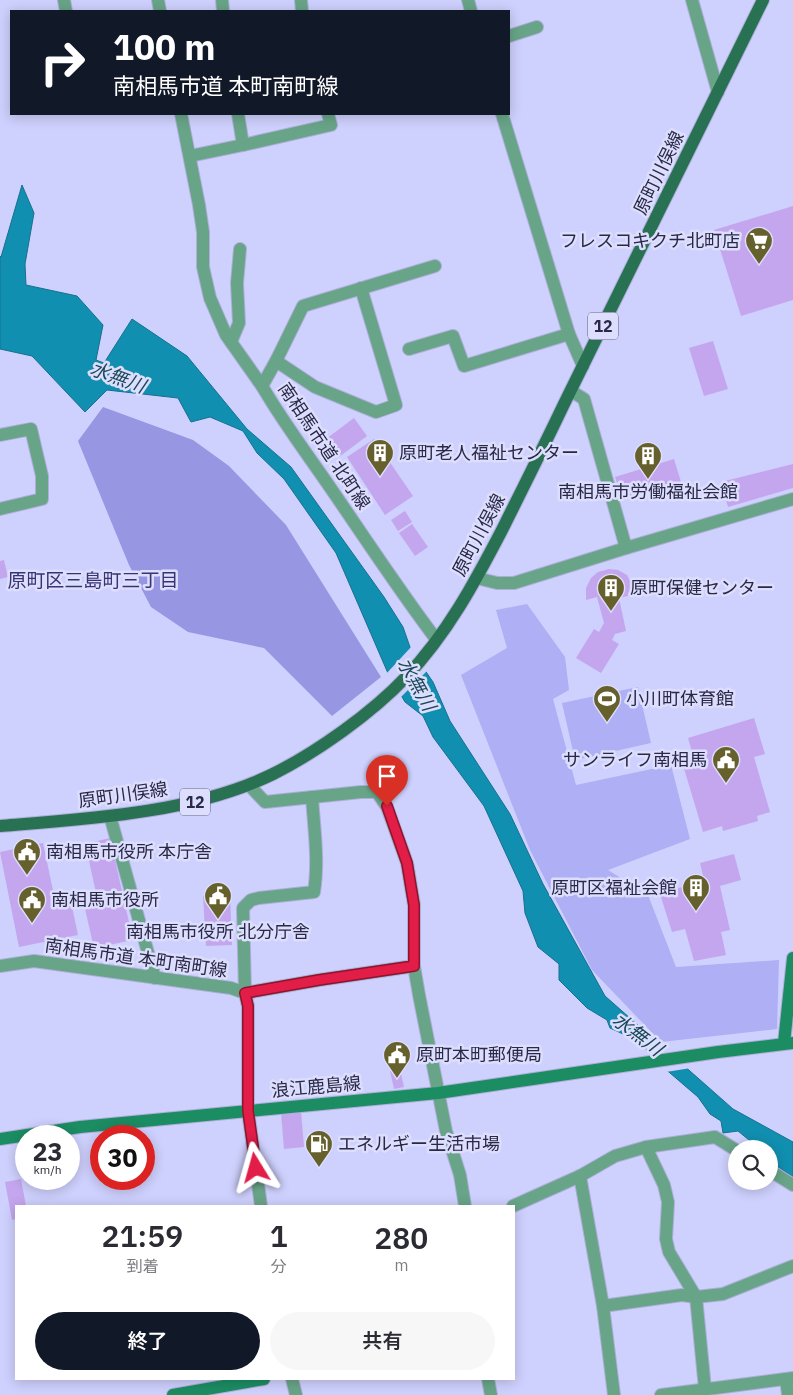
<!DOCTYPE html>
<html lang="ja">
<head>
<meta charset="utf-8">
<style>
  body { margin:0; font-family:"IBM Plex Sans","Noto Sans JP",sans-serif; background:#f7f7f7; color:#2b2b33; height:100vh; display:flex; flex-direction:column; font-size:19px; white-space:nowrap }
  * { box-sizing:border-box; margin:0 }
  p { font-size:16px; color:#7c7c81 }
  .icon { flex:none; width:28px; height:28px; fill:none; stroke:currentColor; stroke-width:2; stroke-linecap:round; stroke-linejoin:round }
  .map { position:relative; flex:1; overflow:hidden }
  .panel { position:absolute; left:15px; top:1205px; width:500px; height:175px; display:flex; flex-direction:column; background:#fff; border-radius:0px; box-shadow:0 2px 12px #0003 }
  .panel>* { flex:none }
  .banner { position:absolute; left:10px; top:10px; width:500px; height:105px; border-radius:0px; box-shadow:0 2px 12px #0003; background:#111827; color:#fff; overflow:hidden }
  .fabs { position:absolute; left:728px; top:1140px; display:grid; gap:10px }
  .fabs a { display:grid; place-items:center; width:50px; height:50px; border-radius:50%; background:#fff; box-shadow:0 2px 12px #0003; font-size:25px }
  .speed { position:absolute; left:15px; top:1125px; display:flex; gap:10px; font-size:25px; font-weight:700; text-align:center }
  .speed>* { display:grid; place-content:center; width:65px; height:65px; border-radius:50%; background:#fff; box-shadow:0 2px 12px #0003; line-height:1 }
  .speed small { font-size:12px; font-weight:400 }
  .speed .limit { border:8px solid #d22; background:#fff; color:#111 }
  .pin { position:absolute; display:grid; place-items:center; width:42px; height:42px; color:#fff; margin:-51px -21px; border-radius:50% 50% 50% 0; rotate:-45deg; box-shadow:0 0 5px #0007 }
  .pin .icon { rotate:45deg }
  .me { position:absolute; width:55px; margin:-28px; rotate:352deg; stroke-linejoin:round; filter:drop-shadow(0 0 4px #0008) }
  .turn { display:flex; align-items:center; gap:18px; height:105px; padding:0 20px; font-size:22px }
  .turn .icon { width:65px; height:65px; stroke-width:2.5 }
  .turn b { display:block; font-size:35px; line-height:42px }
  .eta { display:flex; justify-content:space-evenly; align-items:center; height:85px; text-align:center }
  .eta b { font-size:30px; font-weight:600; line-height:35px }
  .action { display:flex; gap:10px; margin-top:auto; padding:10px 20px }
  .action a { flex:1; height:58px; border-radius:30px; background:#111827; color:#fff; font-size:20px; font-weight:600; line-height:58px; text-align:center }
  .action a+a { background:#f7f7f7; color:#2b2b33 }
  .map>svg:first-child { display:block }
  .green { fill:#aeaff4 }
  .forest { fill:#9696e2 }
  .water { fill:#118fb0; stroke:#187090 }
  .pier { fill:#ced0fd }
  .building { fill:#c4a6ee }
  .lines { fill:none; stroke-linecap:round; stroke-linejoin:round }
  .street-casing { stroke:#adafd8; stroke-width:14 }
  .secondary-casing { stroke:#adafd8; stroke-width:14 }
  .primary-casing { stroke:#adafd8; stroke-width:14 }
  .street { stroke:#68a488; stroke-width:12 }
  .secondary { stroke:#1c8c63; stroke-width:12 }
  .primary { stroke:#297153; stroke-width:12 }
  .route-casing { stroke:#92132f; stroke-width:12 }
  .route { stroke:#e11d48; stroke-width:9 }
  .labels { text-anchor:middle; stroke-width:5; stroke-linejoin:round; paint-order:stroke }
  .shield { fill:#dddefd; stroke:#5f5f7d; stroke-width:1 }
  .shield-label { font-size:16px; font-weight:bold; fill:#292946 }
  .street-label { font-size:18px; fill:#292946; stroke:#dddefd }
  .poi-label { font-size:18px; fill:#292946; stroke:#dddefd; text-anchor:start }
  .water-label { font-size:19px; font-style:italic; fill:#1a4857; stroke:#dddefd }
  .neighbourhood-label { font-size:19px; fill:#383372; stroke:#dddefd }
</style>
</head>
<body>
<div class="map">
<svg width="793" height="1395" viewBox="0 0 793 1395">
  <rect width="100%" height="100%" fill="#ced0fd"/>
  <!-- green -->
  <g class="green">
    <polygon points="527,604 565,657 569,690 553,699 576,785 671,765 690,839 608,870 648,895 676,967 779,960 777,1029 661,1042 592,970 530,850 461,675 507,648 496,610"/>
    <polygon points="638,687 651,743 575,760 562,703"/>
  </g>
  <!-- forest -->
  <polygon class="forest" points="103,407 193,440 229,466 286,525 381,677 332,716 264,648 188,632 151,607 129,565 78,441"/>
  <!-- water -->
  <polygon class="water" points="22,185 34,213 25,264 26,285 77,296 103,325 96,360 104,363 132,319 187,356 247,429 291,467 384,597 403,627 411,650 433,682 450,721 510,814 543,884 605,996 733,1109 793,1142 793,1177 778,1167 777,1162 769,1155 769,1149 760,1149 738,1131 723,1133 721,1121 710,1114 698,1097 649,1055 643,1043 610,1028 607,1020 587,1008 559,980 559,964 538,947 525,913 523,891 484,806 433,737 423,716 405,702 387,671 336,553 284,479 257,453 243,431 210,417 191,422 178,398 107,390 85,412 32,356 0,349 0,256 1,257"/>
  <!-- pier -->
  <g class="pier">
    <polygon points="412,646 428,670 400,698 386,674"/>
    <polygon points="668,1049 691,1068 666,1072 648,1057 645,1052"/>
  </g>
  <!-- building -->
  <g class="building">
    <polygon points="793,206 793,300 741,316 714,230"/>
    <polygon points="713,341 728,389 704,396 689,348"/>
    <polygon points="354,418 367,436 339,457 326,439"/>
    <polygon points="374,439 413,496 385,515 347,457"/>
    <polygon points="674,459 681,482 623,500 615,477"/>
    <polygon points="793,464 793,488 728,507 721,482"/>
    <polygon points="405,511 412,522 398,531 391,520"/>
    <polygon points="412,524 428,547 415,556 399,533"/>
    <polygon points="4,560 8,577 0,579 0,561"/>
    <polygon points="609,569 618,570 627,575 632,585 632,595 619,598 626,631 615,634 612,640 619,644 601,673 576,658 594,629 599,632 604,623 597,597 586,600 586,588 591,578 598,572"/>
    <polygon points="754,718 765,754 754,757 770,812 757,816 758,821 723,831 722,826 703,832 680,755 692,752 688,738"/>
    <polygon points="110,838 133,940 94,948 82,896 96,893 88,856 67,861 64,849"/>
    <polygon points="43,843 55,900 70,897 78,935 19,947 0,852"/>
    <polygon points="734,854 741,880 720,886 730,930 721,932 726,955 694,961 685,929 672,932 660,894 704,880 700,863"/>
    <polygon points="230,895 232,945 206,946 203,896"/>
    <polygon points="400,1069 404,1087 394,1089 390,1071"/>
    <polygon points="301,1111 304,1147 284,1149 281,1113"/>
    <polygon points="21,1179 26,1206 16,1206 16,1219 12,1220 5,1182"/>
  </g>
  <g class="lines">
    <defs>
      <g id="street">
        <polyline points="64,0 66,11"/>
        <polyline points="158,0 160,11"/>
        <polyline points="222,0 223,11"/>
        <polyline points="301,0 302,11"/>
        <polyline points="468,0 471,11"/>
        <polyline points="692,0 718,92"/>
        <polyline points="509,36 537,27"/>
        <polyline points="181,114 199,205 203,232 203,267 210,298 226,335 262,386"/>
        <polyline points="502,114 569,334 583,366"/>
        <polyline points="243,145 331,125 328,114"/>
        <polyline points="190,156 243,145 238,114"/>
        <path d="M435,266l-132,40 -27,55 -14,25c22,38 49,73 74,110 33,48 65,97 100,143"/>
        <polyline points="231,342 239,323 237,283 240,249"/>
        <polyline points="409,349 453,336 464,366 569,334"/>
        <polyline points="276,361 315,387 376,412 396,405 361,288"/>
        <polyline points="571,391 584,399 626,548"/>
        <polyline points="0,435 31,429 42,476 42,499 0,509"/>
        <polyline points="477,578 497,583 514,583 626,548 793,499"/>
        <polyline points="249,785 265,802 361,792 377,792 387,807 407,863 414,905 414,966 419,995 446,1131 460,1175 465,1206"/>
        <polyline points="110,816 155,978"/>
        <polyline points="0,966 34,961 231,988 245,993 319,980 414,966"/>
        <polyline points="646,1147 664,1185 668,1202 666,1239 669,1252 696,1297 705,1389"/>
        <polyline points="769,1170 793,1185"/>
        <polyline points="580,1176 603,1306 614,1395"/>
        <path d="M261,1206l-13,-95v-105l-3,-13 -2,-85 8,-8 8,-2 55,-6c5,-31 0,-64 -2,-95"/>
        <polyline points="513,1206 580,1176 615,1156 646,1147 715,1137 736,1150"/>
        <polyline points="603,1306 682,1295 696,1297 723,1294 793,1266"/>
        <polyline points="292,1379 296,1395"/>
        <polyline points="488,1379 491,1395"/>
        <polyline points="786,1379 788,1395"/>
        <polyline points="661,1395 793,1378"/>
      </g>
      <g id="secondary">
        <polyline points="784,1043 793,958"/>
        <polyline points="0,1139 80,1127 438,1093 718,1052 793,1043"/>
        <polyline points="173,1395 264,1379"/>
      </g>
      <path id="primary" d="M0,826c89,-7 193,-13 273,-52 44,-22 99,-61 133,-97 41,-43 69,-95 96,-147 21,-42 42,-84 62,-126 67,-134 133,-269 199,-404"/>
    </defs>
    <!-- street casing -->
    <use href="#street" class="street-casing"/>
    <!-- secondary casing -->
    <use href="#secondary" class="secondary-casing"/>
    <!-- primary casing -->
    <use href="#primary" class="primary-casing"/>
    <!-- street -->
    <use href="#street" class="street"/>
    <!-- secondary -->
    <use href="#secondary" class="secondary"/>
    <!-- primary -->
    <use href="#primary" class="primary"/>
  </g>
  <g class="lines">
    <defs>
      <polyline id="route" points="256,1168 248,1111 248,1006 245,993 319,980 414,966 414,905 407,863 387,806"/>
    </defs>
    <!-- route casing -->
    <use href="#route" class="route-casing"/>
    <!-- route -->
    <use href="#route" class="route"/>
  </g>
  <!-- icons -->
  <defs>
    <symbol id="supermarket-pin" viewBox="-11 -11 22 30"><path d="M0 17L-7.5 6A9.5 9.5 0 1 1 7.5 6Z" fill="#66602d" stroke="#dddefd"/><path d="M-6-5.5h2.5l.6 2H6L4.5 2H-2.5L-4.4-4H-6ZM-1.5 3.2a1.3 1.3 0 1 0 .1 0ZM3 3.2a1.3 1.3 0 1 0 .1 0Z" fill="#fff"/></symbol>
    <symbol id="building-pin" viewBox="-11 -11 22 30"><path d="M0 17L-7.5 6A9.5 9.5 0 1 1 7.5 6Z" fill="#66602d" stroke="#dddefd"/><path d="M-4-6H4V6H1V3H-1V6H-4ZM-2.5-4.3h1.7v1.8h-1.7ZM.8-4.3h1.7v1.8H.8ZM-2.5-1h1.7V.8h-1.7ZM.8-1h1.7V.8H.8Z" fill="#fff"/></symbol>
    <symbol id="stadium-pin" viewBox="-11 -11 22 30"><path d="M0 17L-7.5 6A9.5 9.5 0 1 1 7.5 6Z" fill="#66602d" stroke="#dddefd"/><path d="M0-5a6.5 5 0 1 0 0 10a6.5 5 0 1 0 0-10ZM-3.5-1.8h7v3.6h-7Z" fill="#fff"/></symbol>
    <symbol id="civic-pin" viewBox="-11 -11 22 30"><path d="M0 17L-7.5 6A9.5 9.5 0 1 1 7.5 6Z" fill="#66602d" stroke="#dddefd"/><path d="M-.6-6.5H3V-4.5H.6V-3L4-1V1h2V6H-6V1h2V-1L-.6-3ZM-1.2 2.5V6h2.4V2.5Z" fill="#fff"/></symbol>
    <symbol id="fuel-pin" viewBox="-11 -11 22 30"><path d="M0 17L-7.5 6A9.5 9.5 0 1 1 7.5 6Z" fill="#66602d" stroke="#dddefd"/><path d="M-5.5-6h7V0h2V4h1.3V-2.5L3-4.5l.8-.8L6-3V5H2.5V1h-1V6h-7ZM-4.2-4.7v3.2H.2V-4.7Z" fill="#fff"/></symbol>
  </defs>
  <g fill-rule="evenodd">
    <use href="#supermarket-pin" x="743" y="225" width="32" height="43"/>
    <use href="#building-pin" x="364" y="437" width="32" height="43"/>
    <use href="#building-pin" x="632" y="440" width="32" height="43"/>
    <use href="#building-pin" x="595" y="572" width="32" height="43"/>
    <use href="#stadium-pin" x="591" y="683" width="32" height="43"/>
    <use href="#civic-pin" x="710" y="744" width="32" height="43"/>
    <use href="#civic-pin" x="11" y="836" width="32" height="43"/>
    <use href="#building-pin" x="680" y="872" width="32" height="43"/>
    <use href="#civic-pin" x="202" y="880" width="32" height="43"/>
    <use href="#civic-pin" x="16" y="884" width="32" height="43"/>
    <use href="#civic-pin" x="381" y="1039" width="32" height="43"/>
    <use href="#fuel-pin" x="303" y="1128" width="32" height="43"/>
  </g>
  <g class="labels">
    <!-- shield labels -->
    <g class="shield">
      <rect x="588" y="312.5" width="30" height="27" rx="4"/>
      <rect x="180" y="788.5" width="30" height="27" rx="4"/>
    </g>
    <g class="shield-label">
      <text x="603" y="332">12</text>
      <text x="195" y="808">12</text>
    </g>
    <!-- street labels -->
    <g class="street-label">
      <text transform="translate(659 173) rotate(-64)" y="6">原町川俣線</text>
      <text transform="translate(324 446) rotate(56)" y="6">南相馬市道 北町線</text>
      <text transform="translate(479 535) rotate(-62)" y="6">原町川俣線</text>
      <text transform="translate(123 795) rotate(-8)" y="6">原町川俣線</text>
      <text transform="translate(136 958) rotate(8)" y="6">南相馬市道 本町南町線</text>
      <text transform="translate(316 1087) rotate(-5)" y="6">浪江鹿島線</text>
    </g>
    <!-- poi labels -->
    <g class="poi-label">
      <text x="740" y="247" text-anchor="end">フレスコキクチ北町店</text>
      <text x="399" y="459">原町老人福祉センター</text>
      <text x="648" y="498" text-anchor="middle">南相馬市労働福祉会館</text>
      <text x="630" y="594">原町保健センター</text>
      <text x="626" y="705">小川町体育館</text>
      <text x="707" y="766" text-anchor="end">サンライフ南相馬</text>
      <text x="46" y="858">南相馬市役所 本庁舎</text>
      <text x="677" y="894" text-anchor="end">原町区福祉会館</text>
      <text x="51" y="906">南相馬市役所</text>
      <text x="218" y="938" text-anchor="middle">南相馬市役所 北分庁舎</text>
      <text x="416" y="1061">原町本町郵便局</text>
      <text x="338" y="1150">エネルギー生活市場</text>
    </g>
    <!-- water labels -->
    <g class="water-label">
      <text transform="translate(118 377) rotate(20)" y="7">水無川</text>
      <text transform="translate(417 684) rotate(61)" y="7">水無川</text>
      <text transform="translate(638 1034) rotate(37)" y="7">水無川</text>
    </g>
    <!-- neighbourhood labels -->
    <g class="neighbourhood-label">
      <text x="93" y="587">原町区三島町三丁目</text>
    </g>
  </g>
</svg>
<div class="fabs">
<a><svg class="icon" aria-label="search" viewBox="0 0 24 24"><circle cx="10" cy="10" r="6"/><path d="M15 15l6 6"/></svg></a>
</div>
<div class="speed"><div>23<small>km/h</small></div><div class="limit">30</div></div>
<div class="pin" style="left:387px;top:806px;background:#d93025"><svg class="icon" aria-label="arrive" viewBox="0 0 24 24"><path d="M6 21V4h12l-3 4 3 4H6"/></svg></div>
<svg class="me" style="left:256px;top:1168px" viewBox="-20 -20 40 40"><path d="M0-17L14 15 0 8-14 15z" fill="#e11d48" stroke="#fff" stroke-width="4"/></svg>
<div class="banner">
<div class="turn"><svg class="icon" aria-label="right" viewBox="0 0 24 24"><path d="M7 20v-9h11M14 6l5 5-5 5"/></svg><div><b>100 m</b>南相馬市道 本町南町線</div></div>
</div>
<section class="panel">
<div class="eta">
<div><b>21:59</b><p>到着</p></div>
<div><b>1</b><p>分</p></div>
<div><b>280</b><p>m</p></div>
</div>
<div class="action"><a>終了</a><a>共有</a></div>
</section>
</div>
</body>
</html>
